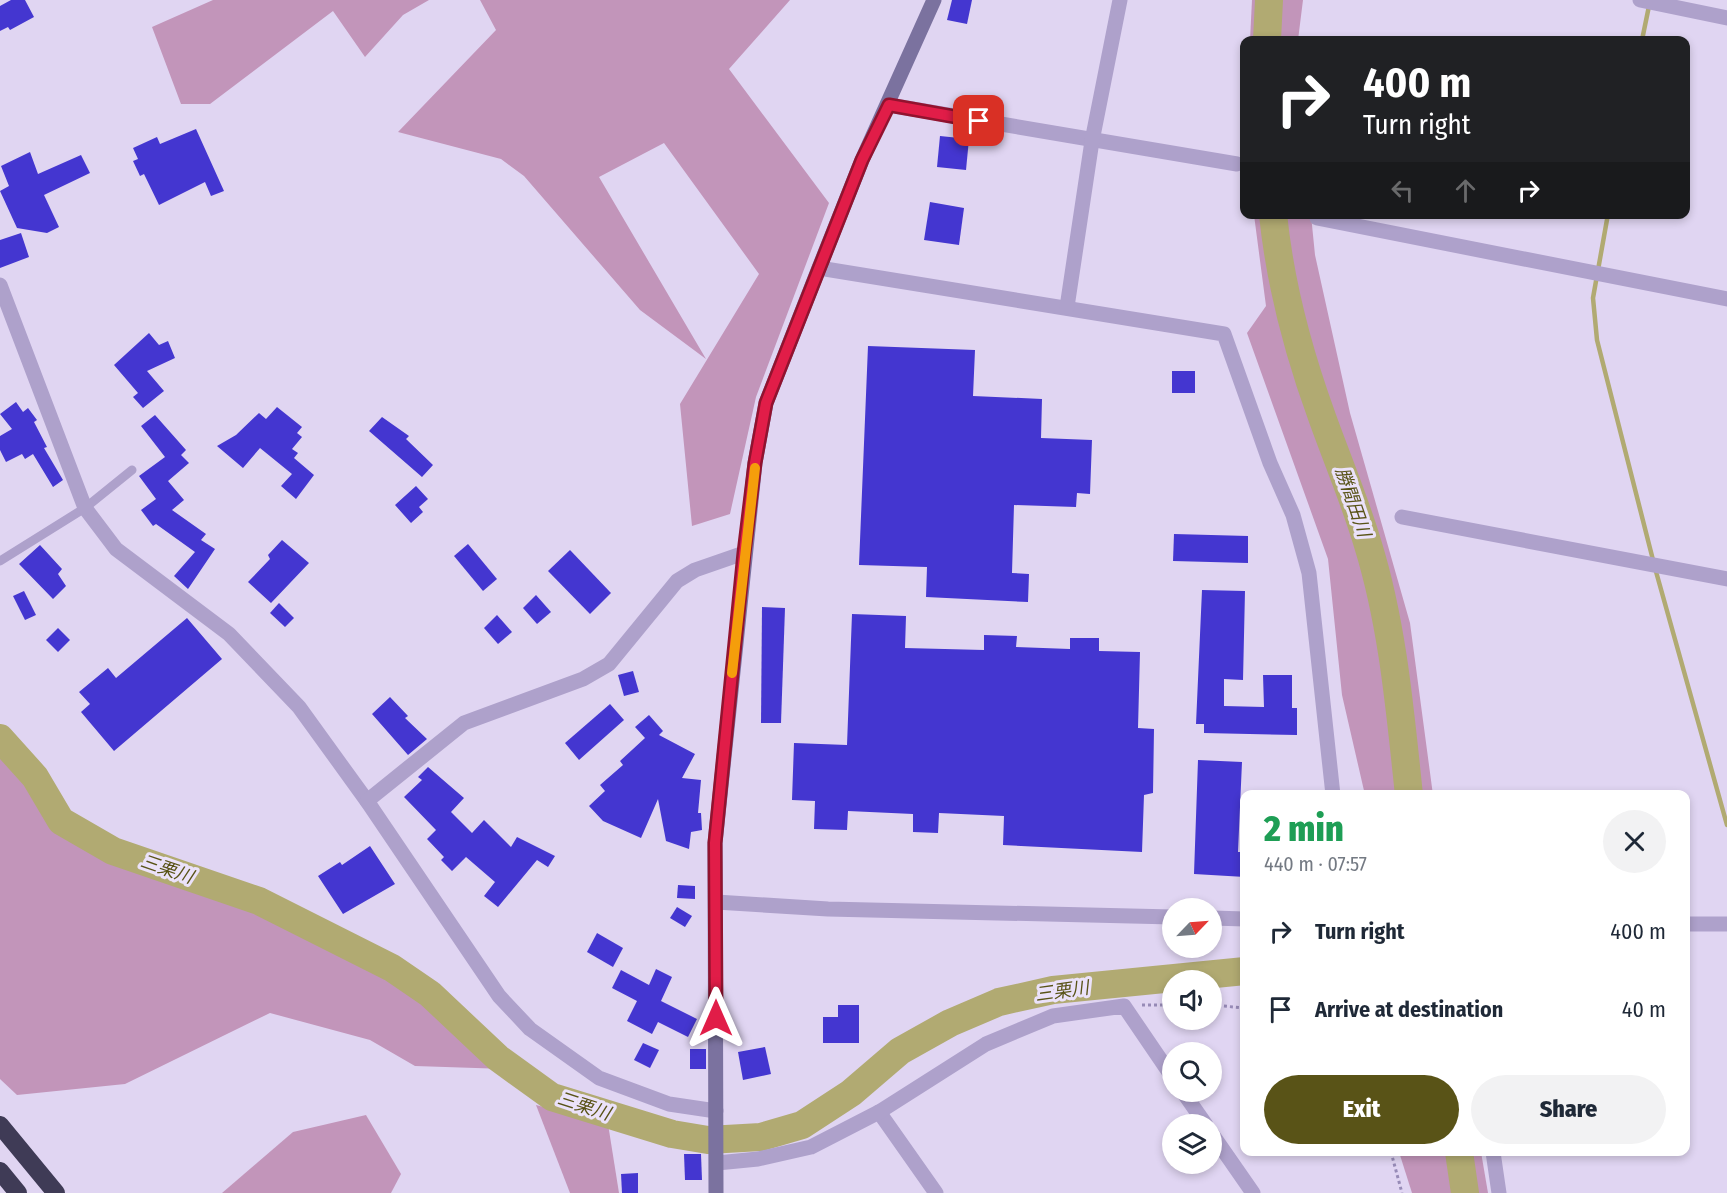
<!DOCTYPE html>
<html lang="en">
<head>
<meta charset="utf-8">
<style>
  body { margin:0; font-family:"Fira Sans Condensed","Noto Sans JP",sans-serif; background:#f2f2f3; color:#1f2937; height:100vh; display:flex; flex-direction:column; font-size:22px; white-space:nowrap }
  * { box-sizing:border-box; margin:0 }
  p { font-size:20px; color:#747a83 }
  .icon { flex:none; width:33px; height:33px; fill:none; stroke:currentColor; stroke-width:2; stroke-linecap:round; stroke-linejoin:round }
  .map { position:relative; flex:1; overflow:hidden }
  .side { position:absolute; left:1240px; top:790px; width:450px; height:366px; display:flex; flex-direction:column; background:#fff; border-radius:12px; box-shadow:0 3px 9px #0003 }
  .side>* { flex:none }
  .hud { position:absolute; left:1240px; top:36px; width:450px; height:183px; border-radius:12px; box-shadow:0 3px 9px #0003; background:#202124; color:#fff; overflow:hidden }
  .needle { width:39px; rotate:65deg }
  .buttons { position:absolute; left:1162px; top:898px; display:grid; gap:12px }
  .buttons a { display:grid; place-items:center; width:60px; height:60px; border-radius:50%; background:#fff; box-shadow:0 3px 9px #0003; font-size:30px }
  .pin { position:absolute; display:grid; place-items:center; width:51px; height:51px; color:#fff; margin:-26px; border-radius:12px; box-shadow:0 3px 9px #0006 }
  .me { position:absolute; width:66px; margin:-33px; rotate:0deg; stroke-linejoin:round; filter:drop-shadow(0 0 4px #0008) }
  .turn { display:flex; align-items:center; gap:21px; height:126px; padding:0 24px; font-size:27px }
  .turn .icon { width:78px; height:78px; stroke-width:2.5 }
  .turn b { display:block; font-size:42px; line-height:51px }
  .lanes { display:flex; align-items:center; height:57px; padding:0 24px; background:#0003; justify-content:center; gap:30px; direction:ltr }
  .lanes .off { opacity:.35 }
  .round { display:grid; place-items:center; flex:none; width:63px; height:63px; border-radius:32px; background:#f2f2f3 }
  .overview { display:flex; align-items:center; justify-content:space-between; height:102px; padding:0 24px }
  h1 { font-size:36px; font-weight:800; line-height:45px; color:#1e9e55 }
  .action { display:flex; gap:12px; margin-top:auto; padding:12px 24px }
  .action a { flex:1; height:69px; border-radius:36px; background:#595317; color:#fff; font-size:24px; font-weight:800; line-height:69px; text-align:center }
  .action a+a { background:#f2f2f3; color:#1f2937 }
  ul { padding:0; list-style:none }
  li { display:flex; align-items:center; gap:18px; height:78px; padding:0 24px }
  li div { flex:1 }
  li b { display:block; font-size:22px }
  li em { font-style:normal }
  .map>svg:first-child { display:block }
  .green { fill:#c295ba }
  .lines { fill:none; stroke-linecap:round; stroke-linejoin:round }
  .stream { stroke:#b1aa72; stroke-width:4.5 }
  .river { stroke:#b1aa72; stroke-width:28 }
  .building { fill:#4436d0 }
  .path { stroke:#978bb7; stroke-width:3; stroke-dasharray:3 3; stroke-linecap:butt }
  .lane { stroke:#aea1cb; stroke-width:9 }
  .street { stroke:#aea1cb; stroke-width:15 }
  .secondary { stroke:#7b729f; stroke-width:15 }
  .highway { stroke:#3f3b56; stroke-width:18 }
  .route-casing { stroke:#92132f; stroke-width:15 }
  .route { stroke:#e11d48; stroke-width:10 }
  .slow { stroke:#f59e0b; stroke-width:10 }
  .labels { text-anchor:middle; stroke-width:6; stroke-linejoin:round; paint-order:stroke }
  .water-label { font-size:18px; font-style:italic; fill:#595317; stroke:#ebe2fa }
</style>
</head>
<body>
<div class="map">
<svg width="1727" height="1193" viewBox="0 0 1727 1193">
  <rect width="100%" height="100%" fill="#e0d5f2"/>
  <!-- green -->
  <g class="green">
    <polygon points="213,0 429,0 403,15 365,57 333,11 210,104 181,104 152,27"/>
    <polygon points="480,0 790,0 729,69 829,203 756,397 730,514 692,526 680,404 759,274 664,143 599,177 706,359 640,310 524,176 501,159 398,132 496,30"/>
    <polygon points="1252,0 1303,0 1298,40 1250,40"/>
    <polygon points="1254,215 1311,215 1315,255 1350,413 1410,623 1433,795 1365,795 1342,695 1328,559 1247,333 1266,306"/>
    <polygon points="0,739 92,848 222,889 385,959 506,1069 415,1066 370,1040 270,1013 125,1084 17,1095 0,1079"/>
    <polygon points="536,1105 608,1124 619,1193 570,1193"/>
    <polygon points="366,1115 401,1174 391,1193 222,1193 293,1132"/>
    <polygon points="1399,1152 1481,1152 1488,1193 1412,1193"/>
  </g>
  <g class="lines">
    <!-- stream -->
    <g class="stream">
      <polyline points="1642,40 1649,6"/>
      <polyline points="1608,214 1593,298 1597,340 1653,560"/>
      <polyline points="1655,568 1727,825"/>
    </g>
    <!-- river -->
    <g class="river">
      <polyline points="1267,40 1269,0"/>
      <path d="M1273,214c7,70 25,137 49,203 15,42 33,84 46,128 25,81 32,166 41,250"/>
      <polyline points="0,738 35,777 61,821 113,851 259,901 392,968 430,994 498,1058 552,1097 672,1134 708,1140 761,1137 802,1125 851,1093 900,1051 950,1023 999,1002 1053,990 1245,971"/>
      <polyline points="1459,1152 1465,1193"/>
    </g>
  </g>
  <!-- building -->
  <g class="building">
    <polygon points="11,0 25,0 34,17 10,30 8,27 0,31 0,6"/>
    <polygon points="952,0 972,0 967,24 947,20"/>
    <polygon points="196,129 224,191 211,196 205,182 159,205 144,174 140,176 133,161 138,159 133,148 157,137 160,144"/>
    <polygon points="940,136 969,139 966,170 937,167"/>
    <polygon points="30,152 38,174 81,155 90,173 44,195 59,227 47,233 17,228 0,191 9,186 1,166"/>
    <polygon points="930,202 964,208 959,245 924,240"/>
    <polygon points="21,233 29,257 0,268 0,240"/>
    <polygon points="149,333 159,345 168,341 175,358 147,371 164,391 143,408 133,397 138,393 114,365"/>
    <polygon points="868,346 975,350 973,396 1042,399 1041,438 1092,440 1090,494 1077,493 1076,507 1014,505 1012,573 1029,574 1028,602 926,597 927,567 859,565"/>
    <rect x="1172" y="371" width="23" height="22"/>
    <polygon points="16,402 23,412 28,408 37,420 34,422 47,447 44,448 63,480 53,487 33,454 25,459 22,454 6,462 0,450 0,436 12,429 0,414"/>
    <polygon points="277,407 302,427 297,433 302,437 292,449 298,453 294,458 314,475 296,499 281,486 292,474 260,448 243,468 217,446 236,435 259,413 266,419"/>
    <polygon points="155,415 186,450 181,455 189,463 168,481 184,500 172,510 206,534 201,540 215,549 188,589 174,576 195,552 156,524 153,526 141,510 156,499 139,476 165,457 141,426"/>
    <polygon points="382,417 409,436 406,439 433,465 422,477 369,431"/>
    <polygon points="416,486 428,499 419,507 423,512 411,523 395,505"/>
    <polygon points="1174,534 1248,536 1248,563 1173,561"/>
    <polygon points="282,540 309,563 271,603 248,582 270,559 268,555"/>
    <polygon points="468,544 497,579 483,591 454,556"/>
    <polygon points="40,545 62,569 58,574 66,586 53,599 19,564"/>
    <polygon points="570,550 611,593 590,614 548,571"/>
    <polygon points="1202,590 1245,591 1243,680 1224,679 1224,706 1264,707 1263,675 1292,675 1292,708 1297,708 1297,735 1204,733 1204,724 1196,724"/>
    <polygon points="24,591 36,615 25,620 13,596"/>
    <polygon points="536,595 551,612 537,624 523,608"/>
    <polygon points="279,603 294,618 285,627 270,613"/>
    <polygon points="762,607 785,608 781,723 761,723"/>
    <polygon points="852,614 906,616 905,648 984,650 984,635 1017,636 1016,647 1070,649 1070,638 1099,638 1099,651 1140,652 1138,728 1154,729 1153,793 1144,795 1142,852 1003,845 1004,816 939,813 938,833 913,832 913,814 848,811 847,830 814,829 815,801 792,800 794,743 847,745"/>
    <polygon points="497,615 512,632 498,644 484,628"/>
    <polygon points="187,618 222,659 114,751 81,712 90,704 79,692 108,668 116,678"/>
    <polygon points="58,628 70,640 58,652 46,640"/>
    <polygon points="633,671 639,692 624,696 618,675"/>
    <polygon points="390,697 408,716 405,718 427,739 408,755 372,714"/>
    <polygon points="610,704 624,720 579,760 565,743"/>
    <polygon points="649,715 663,731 659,735 695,754 682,778 701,780 698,813 701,813 702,830 691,832 689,849 666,841 658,799 641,838 603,821 589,806 605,791 600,785 623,765 620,761 645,738 635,727"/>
    <polygon points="1198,760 1242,762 1238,852 1245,852 1245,877 1194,874"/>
    <polygon points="428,767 464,798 451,812 472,833 484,820 511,847 517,837 555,856 548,867 537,860 498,907 484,896 495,882 466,857 452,871 441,860 444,857 427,839 436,830 404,797 422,780 418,777"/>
    <polygon points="370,846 395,884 343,914 318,876 340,862 342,865"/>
    <polygon points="678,885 695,886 695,899 677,898"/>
    <polygon points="677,907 692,916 685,927 670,918"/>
    <polygon points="597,933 623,948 613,967 587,952"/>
    <polygon points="656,969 672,977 661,1001 697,1019 688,1037 658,1022 652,1034 627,1021 637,1001 612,988 621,970 649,985"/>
    <polygon points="838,1005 859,1005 859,1043 823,1043 823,1017 838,1017"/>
    <polygon points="643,1043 659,1050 650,1068 634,1060"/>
    <polygon points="765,1047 771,1074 743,1080 738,1052"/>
    <rect x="690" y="1049" width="16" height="20"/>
    <polygon points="684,1154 701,1154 702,1180 685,1180"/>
    <polygon points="638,1173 638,1193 622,1193 621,1174"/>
  </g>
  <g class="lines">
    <!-- path -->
    <g class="path">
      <polyline points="1142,1005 1173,1005"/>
      <polyline points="1212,1005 1245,1008"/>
      <polyline points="1391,1152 1402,1193"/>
    </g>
    <!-- lane -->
    <polyline class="lane" points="0,561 85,508 132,470"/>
    <!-- street -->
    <g class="street">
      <polyline points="1640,0 1727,18"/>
      <polyline points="889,105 1237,164"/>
      <polyline points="1317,218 1727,299"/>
      <polyline points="819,268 1224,334 1270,463 1293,515 1309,573 1333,795"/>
      <polyline points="0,285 85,508 116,549 229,634 299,707 367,801 499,996 530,1029 599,1078 669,1104 716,1111"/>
      <polyline points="1067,307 1092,141 1120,0"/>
      <polyline points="1402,517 1727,579"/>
      <polyline points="367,801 464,723 583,679 609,664 677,581 695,570 744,553"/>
      <polyline points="716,902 828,909 1173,917"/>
      <polyline points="1212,918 1245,919"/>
      <polyline points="1686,924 1727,924"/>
      <polyline points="1183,1092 1206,1125"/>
      <polyline points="879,1112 936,1193"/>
      <polyline points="1212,1134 1253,1193"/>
      <polyline points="1493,1152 1499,1193"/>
      <polyline points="717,1163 758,1159 811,1147 879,1112 986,1044 1053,1016 1124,1006 1173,1078"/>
    </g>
    <!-- secondary -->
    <polyline class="secondary" points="716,1193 715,843 755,463 766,403 819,268 862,160 934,0"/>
    <!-- highway -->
    <g class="highway">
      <polyline points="0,1125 56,1193"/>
      <polyline points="0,1171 18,1193"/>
    </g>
  </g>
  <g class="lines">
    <defs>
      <polyline id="route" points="716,1018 715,843 744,553 755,463 766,403 862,160 889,105 979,121"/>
    </defs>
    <!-- route casing -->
    <use href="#route" class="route-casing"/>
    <!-- route -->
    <use href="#route" class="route"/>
    <!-- slow -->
    <polyline class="slow" points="732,673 755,468"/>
  </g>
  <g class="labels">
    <!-- water labels -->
    <g class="water-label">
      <text transform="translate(1353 502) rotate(71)" y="6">勝間田川</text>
      <text transform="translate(167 869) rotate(19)" y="6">三栗川</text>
      <text transform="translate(1062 991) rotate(-8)" y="6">三栗川</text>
      <text transform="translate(584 1106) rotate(18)" y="6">三栗川</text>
    </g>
  </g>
</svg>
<div class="buttons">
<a><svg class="needle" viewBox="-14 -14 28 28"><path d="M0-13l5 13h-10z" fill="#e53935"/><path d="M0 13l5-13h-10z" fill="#747a83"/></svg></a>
<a><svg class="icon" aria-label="sound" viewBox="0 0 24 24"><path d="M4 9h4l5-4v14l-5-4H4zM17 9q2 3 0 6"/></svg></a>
<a><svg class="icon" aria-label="search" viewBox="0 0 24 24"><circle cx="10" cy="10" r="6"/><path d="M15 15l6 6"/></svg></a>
<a><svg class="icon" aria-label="layers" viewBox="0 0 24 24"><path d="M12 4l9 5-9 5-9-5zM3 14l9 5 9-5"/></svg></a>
</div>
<div class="pin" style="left:979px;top:121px;background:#d93025"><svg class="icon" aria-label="arrive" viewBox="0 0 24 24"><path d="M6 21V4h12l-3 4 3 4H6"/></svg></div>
<svg class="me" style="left:716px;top:1018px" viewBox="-20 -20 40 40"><path d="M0-17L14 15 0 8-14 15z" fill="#e11d48" stroke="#fff" stroke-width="4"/></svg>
<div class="hud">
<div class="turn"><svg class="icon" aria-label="right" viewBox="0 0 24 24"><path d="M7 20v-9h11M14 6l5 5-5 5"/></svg><div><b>400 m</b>Turn right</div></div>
<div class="lanes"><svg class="icon off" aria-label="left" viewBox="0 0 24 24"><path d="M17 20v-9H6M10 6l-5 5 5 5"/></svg><svg class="icon off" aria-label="ahead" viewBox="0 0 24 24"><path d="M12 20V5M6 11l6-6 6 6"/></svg><svg class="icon" aria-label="right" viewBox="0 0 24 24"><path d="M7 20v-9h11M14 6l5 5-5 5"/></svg></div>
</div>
<section class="side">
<div class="overview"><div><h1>2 min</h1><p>440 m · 07:57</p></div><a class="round"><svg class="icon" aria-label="close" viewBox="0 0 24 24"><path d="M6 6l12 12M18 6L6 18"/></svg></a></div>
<ul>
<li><svg class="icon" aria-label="right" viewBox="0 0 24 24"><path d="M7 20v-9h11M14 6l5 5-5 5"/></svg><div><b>Turn right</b></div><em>400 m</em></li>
<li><svg class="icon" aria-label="arrive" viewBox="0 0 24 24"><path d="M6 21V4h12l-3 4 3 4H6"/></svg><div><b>Arrive at destination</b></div><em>40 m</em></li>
</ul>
<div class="action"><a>Exit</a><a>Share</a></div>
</section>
</div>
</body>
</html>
